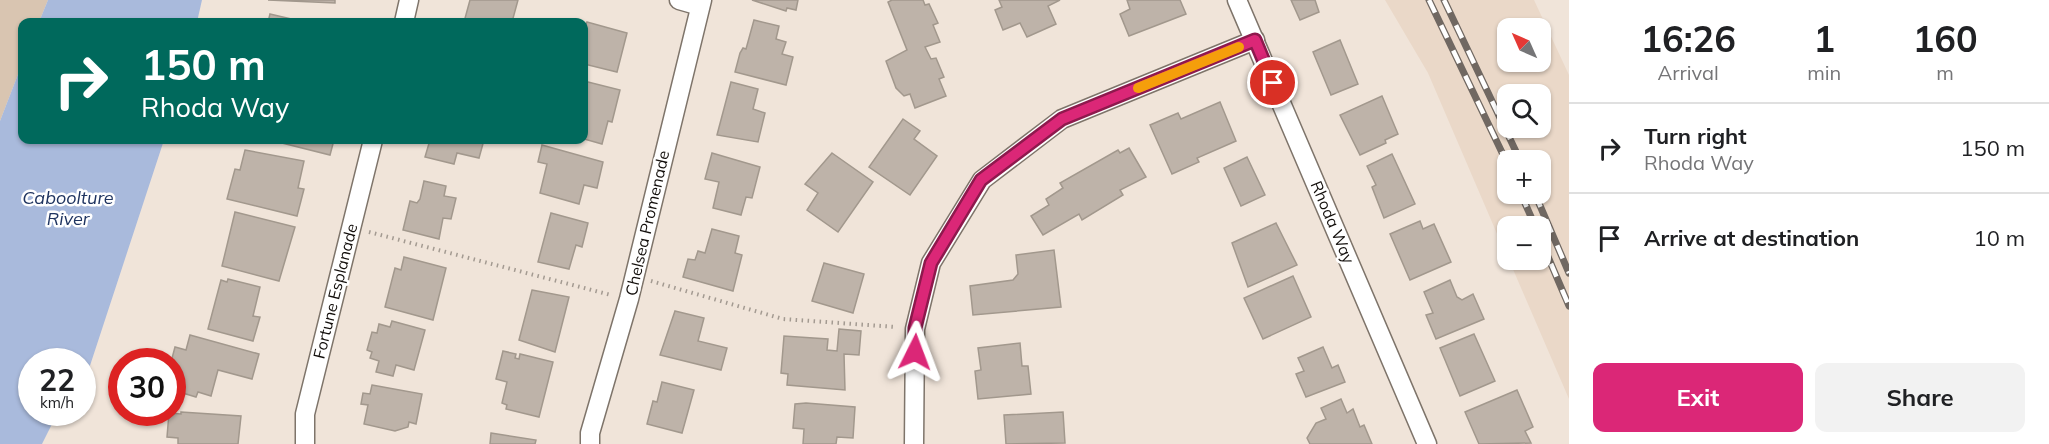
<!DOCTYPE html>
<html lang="en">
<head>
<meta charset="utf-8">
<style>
  body { margin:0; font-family:Mulish,sans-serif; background:#f2f2f2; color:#202124; height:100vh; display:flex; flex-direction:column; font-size:22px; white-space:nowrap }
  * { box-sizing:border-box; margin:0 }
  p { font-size:20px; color:#757577 }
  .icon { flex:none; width:33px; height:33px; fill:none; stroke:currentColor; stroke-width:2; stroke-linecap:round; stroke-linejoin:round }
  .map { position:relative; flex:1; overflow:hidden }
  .side { display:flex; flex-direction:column; background:#fff; width:480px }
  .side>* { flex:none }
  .hud { position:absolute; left:18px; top:18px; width:570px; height:126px; border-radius:12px; box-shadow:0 2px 4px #0004; background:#00695c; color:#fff; overflow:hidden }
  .needle { width:39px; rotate:315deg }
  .controls { position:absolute; left:1497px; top:18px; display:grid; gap:12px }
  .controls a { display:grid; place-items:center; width:54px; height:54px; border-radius:12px; background:#fff; box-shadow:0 2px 4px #0004; font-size:30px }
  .speed { position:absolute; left:18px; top:348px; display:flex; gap:12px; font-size:30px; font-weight:700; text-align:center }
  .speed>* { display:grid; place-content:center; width:78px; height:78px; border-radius:50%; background:#fff; box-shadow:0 2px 4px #0004; line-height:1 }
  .speed small { font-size:15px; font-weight:400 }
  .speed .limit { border:9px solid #d22; background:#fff; color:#111 }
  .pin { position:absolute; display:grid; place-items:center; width:51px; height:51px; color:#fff; margin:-26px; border:3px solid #fff; border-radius:50%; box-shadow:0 2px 6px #0007 }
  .me { position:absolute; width:66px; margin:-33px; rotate:3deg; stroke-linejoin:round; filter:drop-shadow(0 0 4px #0008) }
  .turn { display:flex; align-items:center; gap:21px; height:126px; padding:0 24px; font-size:27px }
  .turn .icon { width:78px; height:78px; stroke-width:2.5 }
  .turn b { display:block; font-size:42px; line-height:51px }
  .eta { display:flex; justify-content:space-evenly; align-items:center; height:102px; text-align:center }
  .eta b { font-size:36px; font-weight:700; line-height:42px }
  .cta { display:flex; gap:12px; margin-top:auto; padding:12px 24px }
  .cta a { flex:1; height:69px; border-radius:12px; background:#db2777; color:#fff; font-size:24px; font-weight:700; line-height:69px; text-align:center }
  .cta a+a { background:#f2f2f2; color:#202124 }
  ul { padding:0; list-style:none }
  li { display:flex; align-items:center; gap:18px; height:90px; padding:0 24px; border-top:2px solid #e0e0e0 }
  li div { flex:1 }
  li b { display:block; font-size:22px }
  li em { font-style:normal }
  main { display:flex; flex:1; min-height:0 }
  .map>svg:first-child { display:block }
  .built { fill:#ead8c8; fill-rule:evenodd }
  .green { fill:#d9c5b1 }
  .water { fill:#a9badc }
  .building { fill:#beb3a9; stroke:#a2988d; stroke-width:1.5 }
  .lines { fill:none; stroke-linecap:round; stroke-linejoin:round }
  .street-casing { stroke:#7e746a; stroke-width:21 }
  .path { stroke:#a39a91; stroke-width:4; stroke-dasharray:1.5 4.5; stroke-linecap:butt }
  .street { stroke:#fff; stroke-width:18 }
  .rail-casing { stroke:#706862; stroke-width:7 }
  .rail { stroke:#fff; stroke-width:4.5; stroke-dasharray:14; stroke-linecap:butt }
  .route-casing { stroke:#8e194d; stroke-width:15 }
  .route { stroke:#db2777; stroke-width:10 }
  .slow { stroke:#f59e0b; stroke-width:10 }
  .labels { text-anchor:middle; stroke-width:5; stroke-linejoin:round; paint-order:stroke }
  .street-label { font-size:16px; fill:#120e0b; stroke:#fff }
  .water-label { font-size:18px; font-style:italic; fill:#1f3460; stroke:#fff }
</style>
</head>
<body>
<main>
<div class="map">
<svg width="1569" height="444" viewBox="0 0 1569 444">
  <rect width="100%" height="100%" fill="#f0e4d9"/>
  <!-- built -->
  <path class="built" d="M1385,0h149l35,75v324l-60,-139h31v-34h-32l-1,31 -79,-184zM1508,28h32v34h-32zM1508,94h32v34h-32zM1508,160h32v34h-32z"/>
  <!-- green -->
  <polygon class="green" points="0,0 48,0 39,22 22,22 22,64 0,121"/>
  <!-- water -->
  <g class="water">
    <polygon points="48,0 202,0 197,22 39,22"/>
    <polygon points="22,64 22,140 164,140 83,387 82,362 32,362 32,412 69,413 53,422 42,444 0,444 0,121"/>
  </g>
  <!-- building -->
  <g class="building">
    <polygon points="268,0 335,0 335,3"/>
    <polygon points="470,0 518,0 512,22 464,22"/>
    <polygon points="752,0 798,0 796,10 787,8 786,11"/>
    <polygon points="892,0 923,0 925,5 929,4 938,23 933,25 940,42 925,47 931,59 936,58 944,77 939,79 946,96 915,108 910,94 904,96 896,88 886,61 907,50 888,2"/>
    <polygon points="999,0 1060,0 1048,6 1056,24 1027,37 1020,23 1003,30 995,10 1002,7"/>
    <polygon points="1127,0 1180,0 1186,14 1129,36 1120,14 1130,9"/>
    <polygon points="1291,0 1315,0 1319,12 1300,20"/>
    <polygon points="270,14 304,22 268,22"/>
    <polygon points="754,20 779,26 776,39 786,42 782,54 793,57 786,85 735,72 740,53 743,48 746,49"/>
    <polygon points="587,22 627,33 617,72 584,64 584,28"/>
    <polygon points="1340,40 1358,84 1331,95 1313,52"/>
    <polygon points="584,81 620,90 612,122 608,121 602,144 584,139"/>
    <polygon points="731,82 758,89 753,109 765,113 758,142 717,135"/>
    <polygon points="1382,96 1398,134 1385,140 1386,143 1360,155 1340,115"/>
    <polygon points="1220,102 1236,141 1197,158 1199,162 1172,174 1150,125 1178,113 1181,119"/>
    <polygon points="903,119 920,131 914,139 937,156 910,195 869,167"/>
    <polygon points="270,140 334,140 330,155"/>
    <polygon points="430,140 484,140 479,158 457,153 454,164 425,157"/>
    <polygon points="542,145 603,162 597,188 584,185 579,204 540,193 547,164 538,162"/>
    <polygon points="1129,148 1146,177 1120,190 1123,195 1082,220 1079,214 1043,235 1031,216 1049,205 1046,199 1063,188 1060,183 1118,150 1120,153"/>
    <polygon points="245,150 304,161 298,188 304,189 297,216 227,199 235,169 240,170"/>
    <polygon points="712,153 760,167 752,198 746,197 741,215 713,208 719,182 705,179"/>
    <polygon points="832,153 873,182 838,232 807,210 818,193 805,184"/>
    <polygon points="1392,154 1415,204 1384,218 1372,187 1376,185 1367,166"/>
    <polygon points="1247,157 1265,195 1241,206 1224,168"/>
    <polygon points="424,181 446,186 444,196 456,198 451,219 443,218 439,239 403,230 410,201 417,203 420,199"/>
    <polygon points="235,212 295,227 279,281 222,266"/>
    <polygon points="551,213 588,223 582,247 576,245 569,269 538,262"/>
    <polygon points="1420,221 1423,229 1434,224 1451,262 1410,280 1390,234"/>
    <polygon points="1276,223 1297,265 1248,287 1232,243"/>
    <polygon points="712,229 739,236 735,253 742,255 733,291 683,277 688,259 695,260 698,251 705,253"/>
    <polygon points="1054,250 1061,307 973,315 970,286 1013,280 1018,274 1016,255"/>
    <polygon points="404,257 446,268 433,320 385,307 395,268 401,270"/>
    <polygon points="824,263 864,274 853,313 812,301"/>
    <polygon points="1293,276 1311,317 1263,339 1244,298"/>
    <polygon points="228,279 260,287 253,316 260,317 253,341 208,329 221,280 227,282"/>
    <polygon points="1450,280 1457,297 1462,300 1473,294 1484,319 1436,339 1426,315 1433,313 1424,292"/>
    <polygon points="532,290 569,297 555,352 519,340"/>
    <polygon points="675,311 704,318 698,341 727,348 721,370 660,355"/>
    <polygon points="392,321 425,330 414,370 396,365 393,376 376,372 379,361 370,358 372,352 367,350 372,332 377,333 379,324 390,327"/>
    <polygon points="839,329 861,331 859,355 844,354 845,390 787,385 788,374 781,373 784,336 828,339 827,350 837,351"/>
    <polygon points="1474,334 1495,381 1460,396 1440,348"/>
    <polygon points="190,335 259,354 252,379 218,370 211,396 198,392 196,397 176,391 177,388 172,387 171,362 175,347 186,350"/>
    <polygon points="1020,343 1022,366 1028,366 1031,394 978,399 975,371 981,370 978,348"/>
    <polygon points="1323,347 1332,368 1338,365 1345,382 1306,397 1296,374 1304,371 1298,358"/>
    <polygon points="503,351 516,354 515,358 519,359 520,354 553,362 539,417 506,409 507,405 502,403 507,382 496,379"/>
    <polygon points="662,382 694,390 682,433 647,424 653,401 657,402"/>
    <polygon points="372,385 422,394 416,424 409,422 408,427 395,431 364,424 368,405 361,404 363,393 370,394"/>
    <polygon points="1517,390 1533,427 1525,431 1531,443 1479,444 1465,412"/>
    <polygon points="1341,399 1347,413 1353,409 1360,427 1364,425 1372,444 1310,444 1307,438 1316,423 1326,419 1321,408"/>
    <polygon points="806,403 855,407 853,438 837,437 836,444 803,444 804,429 793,428 795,404"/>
    <polygon points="181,412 241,416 238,444 178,444 178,438 167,437 169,413 181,414"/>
    <polygon points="1063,412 1065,443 1006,444 1004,415"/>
    <polygon points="491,433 536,440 535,444 490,444"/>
  </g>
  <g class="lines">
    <defs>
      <g id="street">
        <polyline points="679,0 700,6"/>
        <polyline points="1237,0 1427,444"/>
        <polyline points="404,22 409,0"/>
        <polyline points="305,444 305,414 373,140"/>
        <polyline points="590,444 590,433 629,299 702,0"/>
        <polyline points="914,444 915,329 931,263 982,180 1062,119 1255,40"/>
      </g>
    </defs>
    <!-- street casing -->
    <use href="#street" class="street-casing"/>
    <!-- path -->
    <g class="path">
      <polyline points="369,232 611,295"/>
      <polyline points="651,281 783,319 896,327"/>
    </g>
    <!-- street -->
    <use href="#street" class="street"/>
    <defs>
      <g id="rail">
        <polyline points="1429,0 1508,165"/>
        <polyline points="1444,0 1520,160"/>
        <polyline points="1521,194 1535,226"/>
        <polyline points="1535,194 1569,273"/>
        <polyline points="1540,238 1569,306"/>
      </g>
    </defs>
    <!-- rail casing -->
    <use href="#rail" class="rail-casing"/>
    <!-- rail -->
    <use href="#rail" class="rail"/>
  </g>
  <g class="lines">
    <defs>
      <polyline id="route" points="915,352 915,328 931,263 981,180 1062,119 1255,40 1273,83"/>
    </defs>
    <!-- route casing -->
    <use href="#route" class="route-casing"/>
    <!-- route -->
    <use href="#route" class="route"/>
    <!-- slow -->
    <polyline class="slow" points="1138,88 1239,47"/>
  </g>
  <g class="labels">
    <!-- street labels -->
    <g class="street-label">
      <text transform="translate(1333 222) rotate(67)" y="6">Rhoda Way</text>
      <text transform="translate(647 223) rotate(-77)" y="6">Chelsea Promenade</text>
      <text transform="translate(335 291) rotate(-76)" y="6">Fortune Esplanade</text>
    </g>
    <!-- water labels -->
    <g class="water-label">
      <text x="68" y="204">Caboolture<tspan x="68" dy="21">River</tspan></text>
    </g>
  </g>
</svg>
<div class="controls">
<a><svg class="needle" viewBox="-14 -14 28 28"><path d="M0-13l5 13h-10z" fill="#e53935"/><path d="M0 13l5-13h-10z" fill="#757577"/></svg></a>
<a><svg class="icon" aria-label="search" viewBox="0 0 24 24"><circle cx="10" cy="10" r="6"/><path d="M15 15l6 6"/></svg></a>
<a>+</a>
<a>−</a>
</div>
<div class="speed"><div>22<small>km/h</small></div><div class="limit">30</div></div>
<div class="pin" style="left:1273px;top:83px;background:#d93025"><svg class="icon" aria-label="arrive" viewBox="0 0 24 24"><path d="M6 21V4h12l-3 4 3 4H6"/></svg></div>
<svg class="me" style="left:915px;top:352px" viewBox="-20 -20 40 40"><path d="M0-17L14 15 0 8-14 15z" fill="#db2777" stroke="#fff" stroke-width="4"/></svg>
<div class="hud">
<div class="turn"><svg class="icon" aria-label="right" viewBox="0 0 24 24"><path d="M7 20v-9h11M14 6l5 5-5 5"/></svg><div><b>150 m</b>Rhoda Way</div></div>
</div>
</div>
<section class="side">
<div class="eta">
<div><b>16:26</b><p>Arrival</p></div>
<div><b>1</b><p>min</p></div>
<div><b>160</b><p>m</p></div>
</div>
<ul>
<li><svg class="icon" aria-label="right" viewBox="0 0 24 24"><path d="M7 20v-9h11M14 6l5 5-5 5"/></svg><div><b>Turn right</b><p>Rhoda Way</p></div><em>150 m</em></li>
<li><svg class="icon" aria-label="arrive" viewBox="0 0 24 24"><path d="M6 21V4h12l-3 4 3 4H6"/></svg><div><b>Arrive at destination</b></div><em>10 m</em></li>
</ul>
<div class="cta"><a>Exit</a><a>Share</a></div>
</section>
</main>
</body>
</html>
